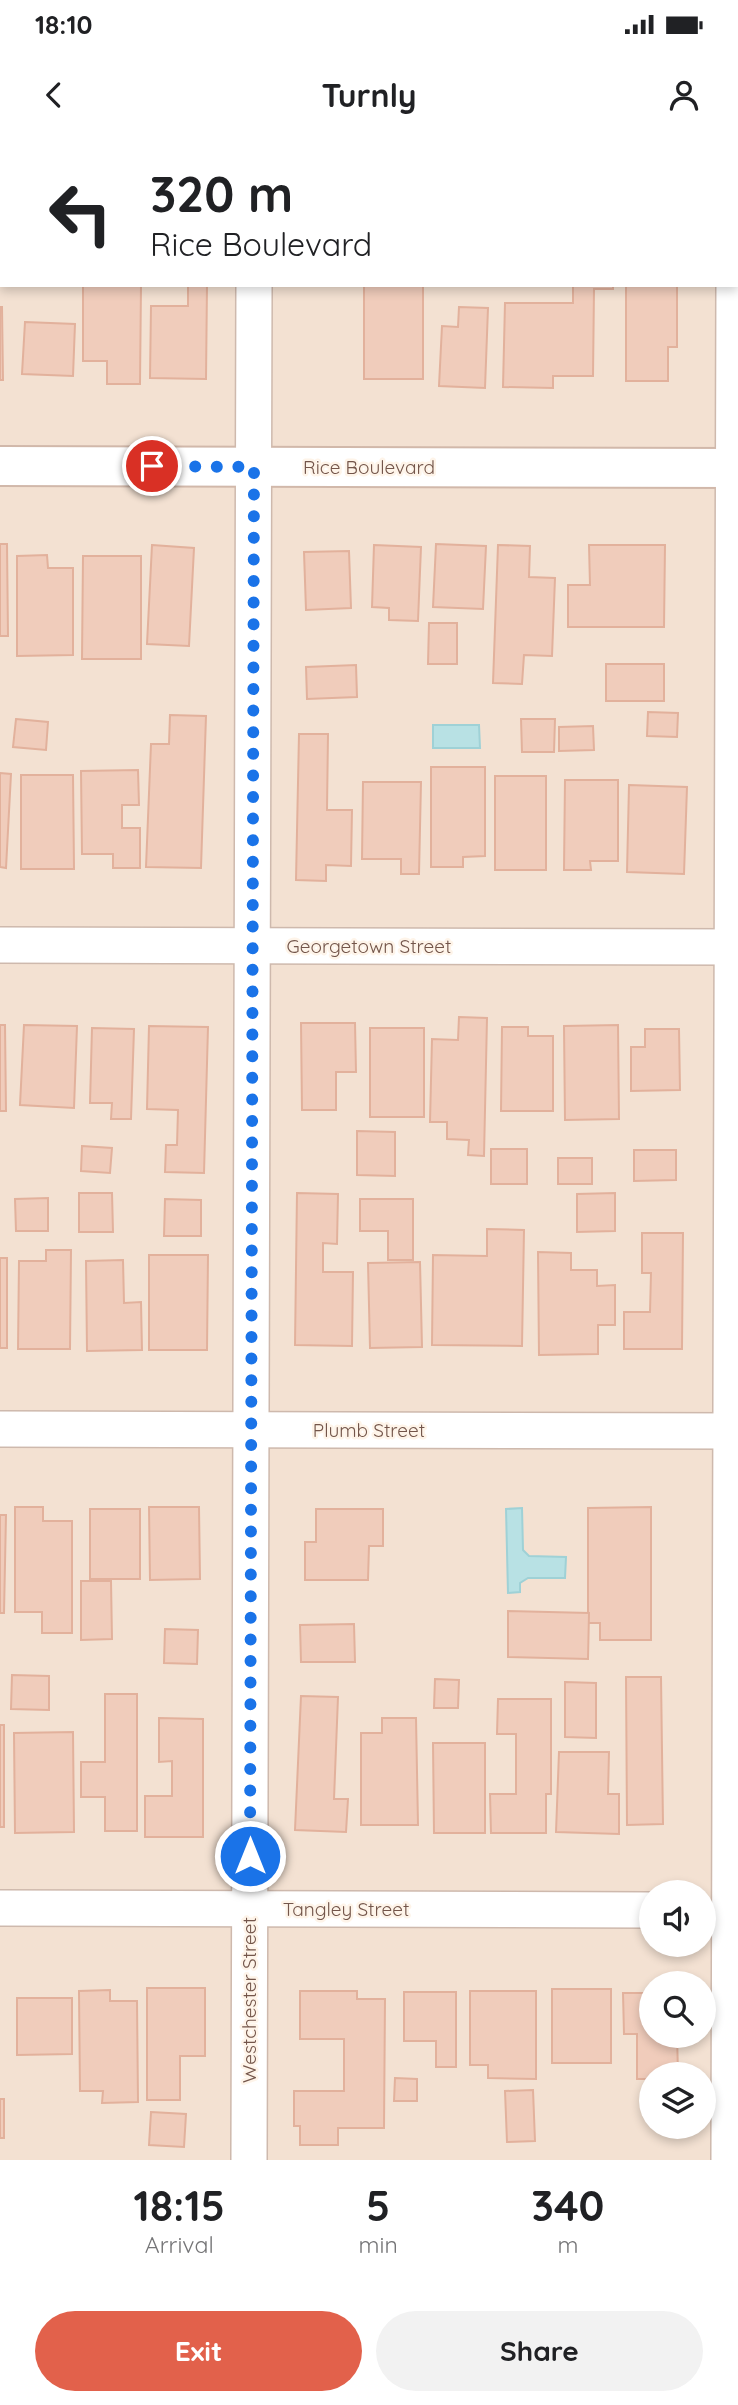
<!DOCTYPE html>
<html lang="en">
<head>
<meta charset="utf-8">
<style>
  body { margin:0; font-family:Quicksand,sans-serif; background:#f2f2f2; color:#202124; height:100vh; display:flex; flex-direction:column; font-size:26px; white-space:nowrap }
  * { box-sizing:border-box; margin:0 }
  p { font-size:23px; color:#757577 }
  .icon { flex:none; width:38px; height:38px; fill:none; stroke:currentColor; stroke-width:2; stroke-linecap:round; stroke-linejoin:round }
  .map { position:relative; height:2020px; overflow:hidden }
  .side { display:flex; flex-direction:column; background:#fff; flex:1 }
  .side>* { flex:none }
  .guide { position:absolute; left:0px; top:0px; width:738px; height:147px; box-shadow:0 4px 10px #0003; background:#fff; color:#202124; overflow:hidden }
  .tools { position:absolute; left:639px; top:1740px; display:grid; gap:14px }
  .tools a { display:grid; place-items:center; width:77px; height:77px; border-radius:50%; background:#fff; box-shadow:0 4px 10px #0003; font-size:35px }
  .pin { position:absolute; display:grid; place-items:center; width:60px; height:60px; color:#fff; margin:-30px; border:4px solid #fff; border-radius:50%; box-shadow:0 2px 7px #0007 }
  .me { position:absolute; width:77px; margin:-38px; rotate:0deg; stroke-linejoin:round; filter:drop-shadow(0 0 5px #0008) }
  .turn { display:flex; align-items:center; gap:24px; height:147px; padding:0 35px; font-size:32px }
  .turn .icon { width:91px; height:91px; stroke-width:2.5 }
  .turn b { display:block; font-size:49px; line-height:60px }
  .eta { display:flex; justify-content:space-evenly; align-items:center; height:119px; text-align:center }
  .eta b { font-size:42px; font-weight:700; line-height:49px }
  .action { display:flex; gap:14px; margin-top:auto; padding:14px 35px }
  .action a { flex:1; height:80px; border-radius:42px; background:#e2614b; color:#fff; font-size:28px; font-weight:700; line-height:80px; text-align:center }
  .action a+a { background:#f2f2f2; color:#202124 }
  .status { display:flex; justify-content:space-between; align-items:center; height:49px; padding:0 35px; background:#fff; direction:ltr }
  .status svg { height:19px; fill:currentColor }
  header { display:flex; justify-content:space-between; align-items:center; height:91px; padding:0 35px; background:#fff; font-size:32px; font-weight:700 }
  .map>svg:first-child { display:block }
  .residential { fill:#f3e1d2; fill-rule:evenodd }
  .water { fill:#b8e1e4; stroke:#9fd1d6; stroke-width:2 }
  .building { fill:#f0ccbb; stroke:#e2b19c; stroke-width:2 }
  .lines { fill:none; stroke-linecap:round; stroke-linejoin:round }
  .street-casing { stroke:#ceb9ad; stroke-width:38 }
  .secondary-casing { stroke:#d1b8aa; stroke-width:42 }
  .street { stroke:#fff; stroke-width:35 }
  .secondary { stroke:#fff; stroke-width:38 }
  .route { stroke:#1a73e8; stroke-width:12; stroke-dasharray:0 21.6 }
  .labels { text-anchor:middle; stroke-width:5; stroke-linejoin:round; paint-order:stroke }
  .street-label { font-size:19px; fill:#73554a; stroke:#fef4e9 }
</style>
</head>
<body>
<div class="status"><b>18:10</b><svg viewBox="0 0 49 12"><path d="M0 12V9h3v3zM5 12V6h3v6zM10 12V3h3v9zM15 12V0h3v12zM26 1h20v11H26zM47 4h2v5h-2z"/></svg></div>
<header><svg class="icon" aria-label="back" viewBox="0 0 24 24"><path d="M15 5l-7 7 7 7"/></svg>Turnly<svg class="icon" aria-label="person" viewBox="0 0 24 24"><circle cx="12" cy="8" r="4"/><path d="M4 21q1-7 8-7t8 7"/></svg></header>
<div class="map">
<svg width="738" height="2020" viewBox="0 0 738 2020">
  <rect width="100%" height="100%" fill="#fbf0e3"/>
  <!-- residential -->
  <path class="residential" d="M0,0h738v2020h-738zM2,2h735v143h-735zM651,1752h53v52h-53zM651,1843h53v52h-53zM651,1934h53v52h-53z"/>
  <!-- water -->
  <g class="water">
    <polygon points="433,585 479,585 480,608 433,608"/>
    <polygon points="522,1368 523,1410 529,1416 566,1417 565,1438 528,1438 520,1443 520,1452 508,1453 506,1369"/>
  </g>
  <!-- building -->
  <g class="building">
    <rect x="531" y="0" width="87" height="2"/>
    <polygon points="83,145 141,145 140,244 107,244 107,221 83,221"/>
    <polygon points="188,145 207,145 206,239 150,238 151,166 188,166"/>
    <rect x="364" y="145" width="59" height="94"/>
    <polygon points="573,145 613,145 613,149 594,149 593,236 553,236 553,248 503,247 505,163 573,163"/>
    <polygon points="626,145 677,145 677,207 668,207 668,241 626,241"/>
    <polygon points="0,167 2,167 3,240 0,240"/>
    <polygon points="459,167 488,168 485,248 439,246 442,186 458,187"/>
    <polygon points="25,182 75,184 73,236 22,234"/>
    <polygon points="0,404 7,404 8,496 0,496"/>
    <polygon points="436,404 486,406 483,469 433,467"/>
    <polygon points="152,405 194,408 189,506 147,504"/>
    <polygon points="374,405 421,407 418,481 389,480 389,468 372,467"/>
    <polygon points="498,405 530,406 529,437 555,438 552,516 524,515 522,544 493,543"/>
    <polygon points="589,405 665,405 664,487 568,487 568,445 590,445"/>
    <polygon points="349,411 351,468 306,470 304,412"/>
    <polygon points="47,415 48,428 73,428 73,515 17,516 17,416"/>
    <polygon points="83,416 141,416 141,519 82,519"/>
    <polygon points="429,483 457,483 457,524 428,524"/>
    <rect x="606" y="524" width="58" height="37"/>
    <polygon points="356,525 357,557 307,559 306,527"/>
    <polygon points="648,572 678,573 677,597 647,596"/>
    <polygon points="170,575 206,576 201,728 146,727 151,604 169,604"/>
    <polygon points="16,579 48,582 46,610 13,607"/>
    <polygon points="521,579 555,579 554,612 522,612"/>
    <polygon points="593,586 594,610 559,611 559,587"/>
    <polygon points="299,594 328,594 327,670 352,670 351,726 326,725 326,741 296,740"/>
    <polygon points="431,627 485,627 485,716 463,717 463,727 431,727"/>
    <polygon points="138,630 139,665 122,665 122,688 140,688 140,728 113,728 113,714 82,714 81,631"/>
    <polygon points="0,633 11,634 6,728 0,727"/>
    <polygon points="21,635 73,635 74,729 21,729"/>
    <rect x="495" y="636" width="51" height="94"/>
    <polygon points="565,640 618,640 618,721 590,721 591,730 564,730"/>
    <polygon points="363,642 421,642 419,734 401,734 401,719 362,719"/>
    <polygon points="629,645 687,647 684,734 627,732"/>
    <polygon points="459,877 487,878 484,1016 468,1015 469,1000 447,999 447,982 430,982 432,899 458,900"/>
    <polygon points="301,883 355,883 356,932 336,932 336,970 302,970"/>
    <polygon points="0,885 5,885 6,971 0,971"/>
    <polygon points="24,885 77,886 74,968 20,965"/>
    <polygon points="618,885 619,979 565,980 564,886"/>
    <polygon points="149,886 208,887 204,1033 165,1032 166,1005 177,1005 178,970 147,969"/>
    <polygon points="502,887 528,887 528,896 553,896 553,971 501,971"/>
    <polygon points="92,888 134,889 131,979 111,979 112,963 90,963"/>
    <rect x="370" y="888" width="54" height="89"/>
    <polygon points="645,889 679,889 680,950 631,951 631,907 645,907"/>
    <polygon points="357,991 395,992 395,1036 357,1035"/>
    <polygon points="82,1006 112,1008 110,1033 81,1031"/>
    <rect x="491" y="1009" width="36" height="35"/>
    <polygon points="634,1010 676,1010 676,1040 634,1041"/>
    <rect x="558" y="1018" width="34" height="26"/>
    <polygon points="79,1053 112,1053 113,1092 79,1092"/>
    <polygon points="297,1053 338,1054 337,1104 323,1103 323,1132 353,1132 352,1206 295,1205"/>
    <polygon points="615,1053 615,1091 577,1092 577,1054"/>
    <polygon points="48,1058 48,1091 16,1091 15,1059"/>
    <polygon points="165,1059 201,1060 201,1096 164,1096"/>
    <polygon points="360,1059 413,1059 413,1120 388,1120 388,1091 360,1091"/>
    <polygon points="487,1089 524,1090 522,1206 432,1205 433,1115 487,1116"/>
    <polygon points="642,1093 683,1093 682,1209 624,1209 624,1172 650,1172 651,1133 642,1133"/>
    <polygon points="46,1110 71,1110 70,1209 18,1209 19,1121 46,1121"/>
    <polygon points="538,1112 571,1113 571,1130 597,1130 597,1146 615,1145 615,1185 598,1185 598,1214 539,1215"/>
    <polygon points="149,1115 208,1115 207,1210 149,1210"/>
    <rect x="0" y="1118" width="7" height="90"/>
    <polygon points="123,1120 124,1163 141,1162 142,1210 87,1211 86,1121"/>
    <polygon points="420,1122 422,1207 370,1208 368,1123"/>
    <polygon points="15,1367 43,1367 43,1381 72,1381 72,1493 42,1493 42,1472 15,1472"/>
    <polygon points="149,1367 199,1367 200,1439 150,1440"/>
    <polygon points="651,1367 651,1500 600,1500 600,1483 588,1483 588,1368"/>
    <rect x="90" y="1369" width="50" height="70"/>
    <polygon points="316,1369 383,1369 383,1406 369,1406 368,1440 305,1440 305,1402 316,1402"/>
    <polygon points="0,1375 6,1375 4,1473 0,1473"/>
    <polygon points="81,1441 111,1441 112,1499 81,1500"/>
    <polygon points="508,1471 589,1473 588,1519 508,1517"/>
    <polygon points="354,1484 355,1522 301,1522 300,1485"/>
    <polygon points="165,1489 198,1490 197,1524 164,1523"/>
    <polygon points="12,1535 49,1536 49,1570 11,1569"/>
    <polygon points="626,1537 661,1537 663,1684 627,1685"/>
    <polygon points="435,1539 459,1540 458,1568 434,1568"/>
    <polygon points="565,1542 596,1543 596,1598 565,1597"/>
    <polygon points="105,1554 137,1554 137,1691 105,1691 105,1657 81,1657 81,1622 105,1622"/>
    <polygon points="301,1556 338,1557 334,1659 348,1659 346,1692 295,1690"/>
    <polygon points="498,1559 551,1559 551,1654 546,1654 546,1693 491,1693 490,1654 516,1654 516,1594 497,1594"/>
    <polygon points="159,1578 203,1579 203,1697 145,1697 145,1656 172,1656 172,1621 159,1622"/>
    <polygon points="382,1578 416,1578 418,1685 361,1685 361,1593 382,1593"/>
    <rect x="0" y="1585" width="4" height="102"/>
    <polygon points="73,1592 74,1692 15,1693 14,1593"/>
    <polygon points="433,1603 485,1603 485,1693 434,1693"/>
    <polygon points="559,1612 609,1612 608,1654 619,1654 619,1694 556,1692"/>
    <polygon points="147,1848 205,1848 205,1916 180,1916 180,1960 147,1960"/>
    <rect x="552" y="1849" width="59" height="74"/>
    <polygon points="110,1850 110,1861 137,1861 138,1962 102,1963 103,1951 80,1951 79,1851"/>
    <polygon points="300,1851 357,1851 357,1859 385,1859 384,1988 338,1988 338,2005 300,2005 300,1986 294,1986 294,1951 344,1951 344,1899 300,1899"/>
    <polygon points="470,1851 536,1851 536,1939 488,1938 488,1925 470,1925"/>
    <polygon points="404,1852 456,1852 456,1927 436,1927 436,1901 404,1901"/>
    <polygon points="623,1853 651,1853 651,1895 677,1895 678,1934 651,1934 651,1939 637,1939 637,1894 624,1894"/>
    <polygon points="17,1858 72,1858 72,1914 17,1915"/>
    <polygon points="395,1938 417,1939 417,1961 394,1961"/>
    <polygon points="533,1950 535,2001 507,2002 505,1951"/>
    <rect x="0" y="1959" width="4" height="39"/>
    <polygon points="151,1972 186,1974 184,2007 149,2005"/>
  </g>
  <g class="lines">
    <defs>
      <g id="street">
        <polyline points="254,2 254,0"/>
        <polyline points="734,2 734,0"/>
        <polyline points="0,805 738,807"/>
        <polyline points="0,1289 738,1291"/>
        <polyline points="0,1768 651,1770"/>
        <polyline points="249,2020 254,145"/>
        <polyline points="729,2020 734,145"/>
      </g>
      <polyline id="secondary" points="0,326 738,328"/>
    </defs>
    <!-- street casing -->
    <use href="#street" class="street-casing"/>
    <!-- secondary casing -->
    <use href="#secondary" class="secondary-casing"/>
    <!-- street -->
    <use href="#street" class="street"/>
    <!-- secondary -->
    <use href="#secondary" class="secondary"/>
  </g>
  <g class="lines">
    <!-- route -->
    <polyline class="route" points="152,326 254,327 250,1716"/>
  </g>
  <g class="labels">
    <!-- street labels -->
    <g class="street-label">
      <text x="369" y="334">Rice Boulevard</text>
      <text x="369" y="813">Georgetown Street</text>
      <text x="369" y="1297">Plumb Street</text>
      <text x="346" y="1776">Tangley Street</text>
      <text transform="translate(249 1860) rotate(-90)" y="7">Westchester Street</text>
    </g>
  </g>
</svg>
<div class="tools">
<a><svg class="icon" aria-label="sound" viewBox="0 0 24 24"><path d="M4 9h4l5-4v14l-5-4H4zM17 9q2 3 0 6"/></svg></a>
<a><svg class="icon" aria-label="search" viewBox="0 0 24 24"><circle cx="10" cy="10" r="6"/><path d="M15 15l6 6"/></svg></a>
<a><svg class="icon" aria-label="layers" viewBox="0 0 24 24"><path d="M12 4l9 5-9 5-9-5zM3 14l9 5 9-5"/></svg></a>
</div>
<div class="pin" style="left:152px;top:326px;background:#d93025"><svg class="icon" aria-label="arrive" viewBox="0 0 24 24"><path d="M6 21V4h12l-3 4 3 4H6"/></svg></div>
<svg class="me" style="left:250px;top:1716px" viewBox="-20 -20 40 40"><circle r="17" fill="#1a73e8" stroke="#fff" stroke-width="3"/><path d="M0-11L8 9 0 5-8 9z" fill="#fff"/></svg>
<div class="guide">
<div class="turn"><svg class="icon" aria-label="left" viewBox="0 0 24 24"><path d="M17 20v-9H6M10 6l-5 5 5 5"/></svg><div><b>320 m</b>Rice Boulevard</div></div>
</div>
</div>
<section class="side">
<div class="eta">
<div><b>18:15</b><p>Arrival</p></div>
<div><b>5</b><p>min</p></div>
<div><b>340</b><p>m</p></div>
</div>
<div class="action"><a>Exit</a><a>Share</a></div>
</section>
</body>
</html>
